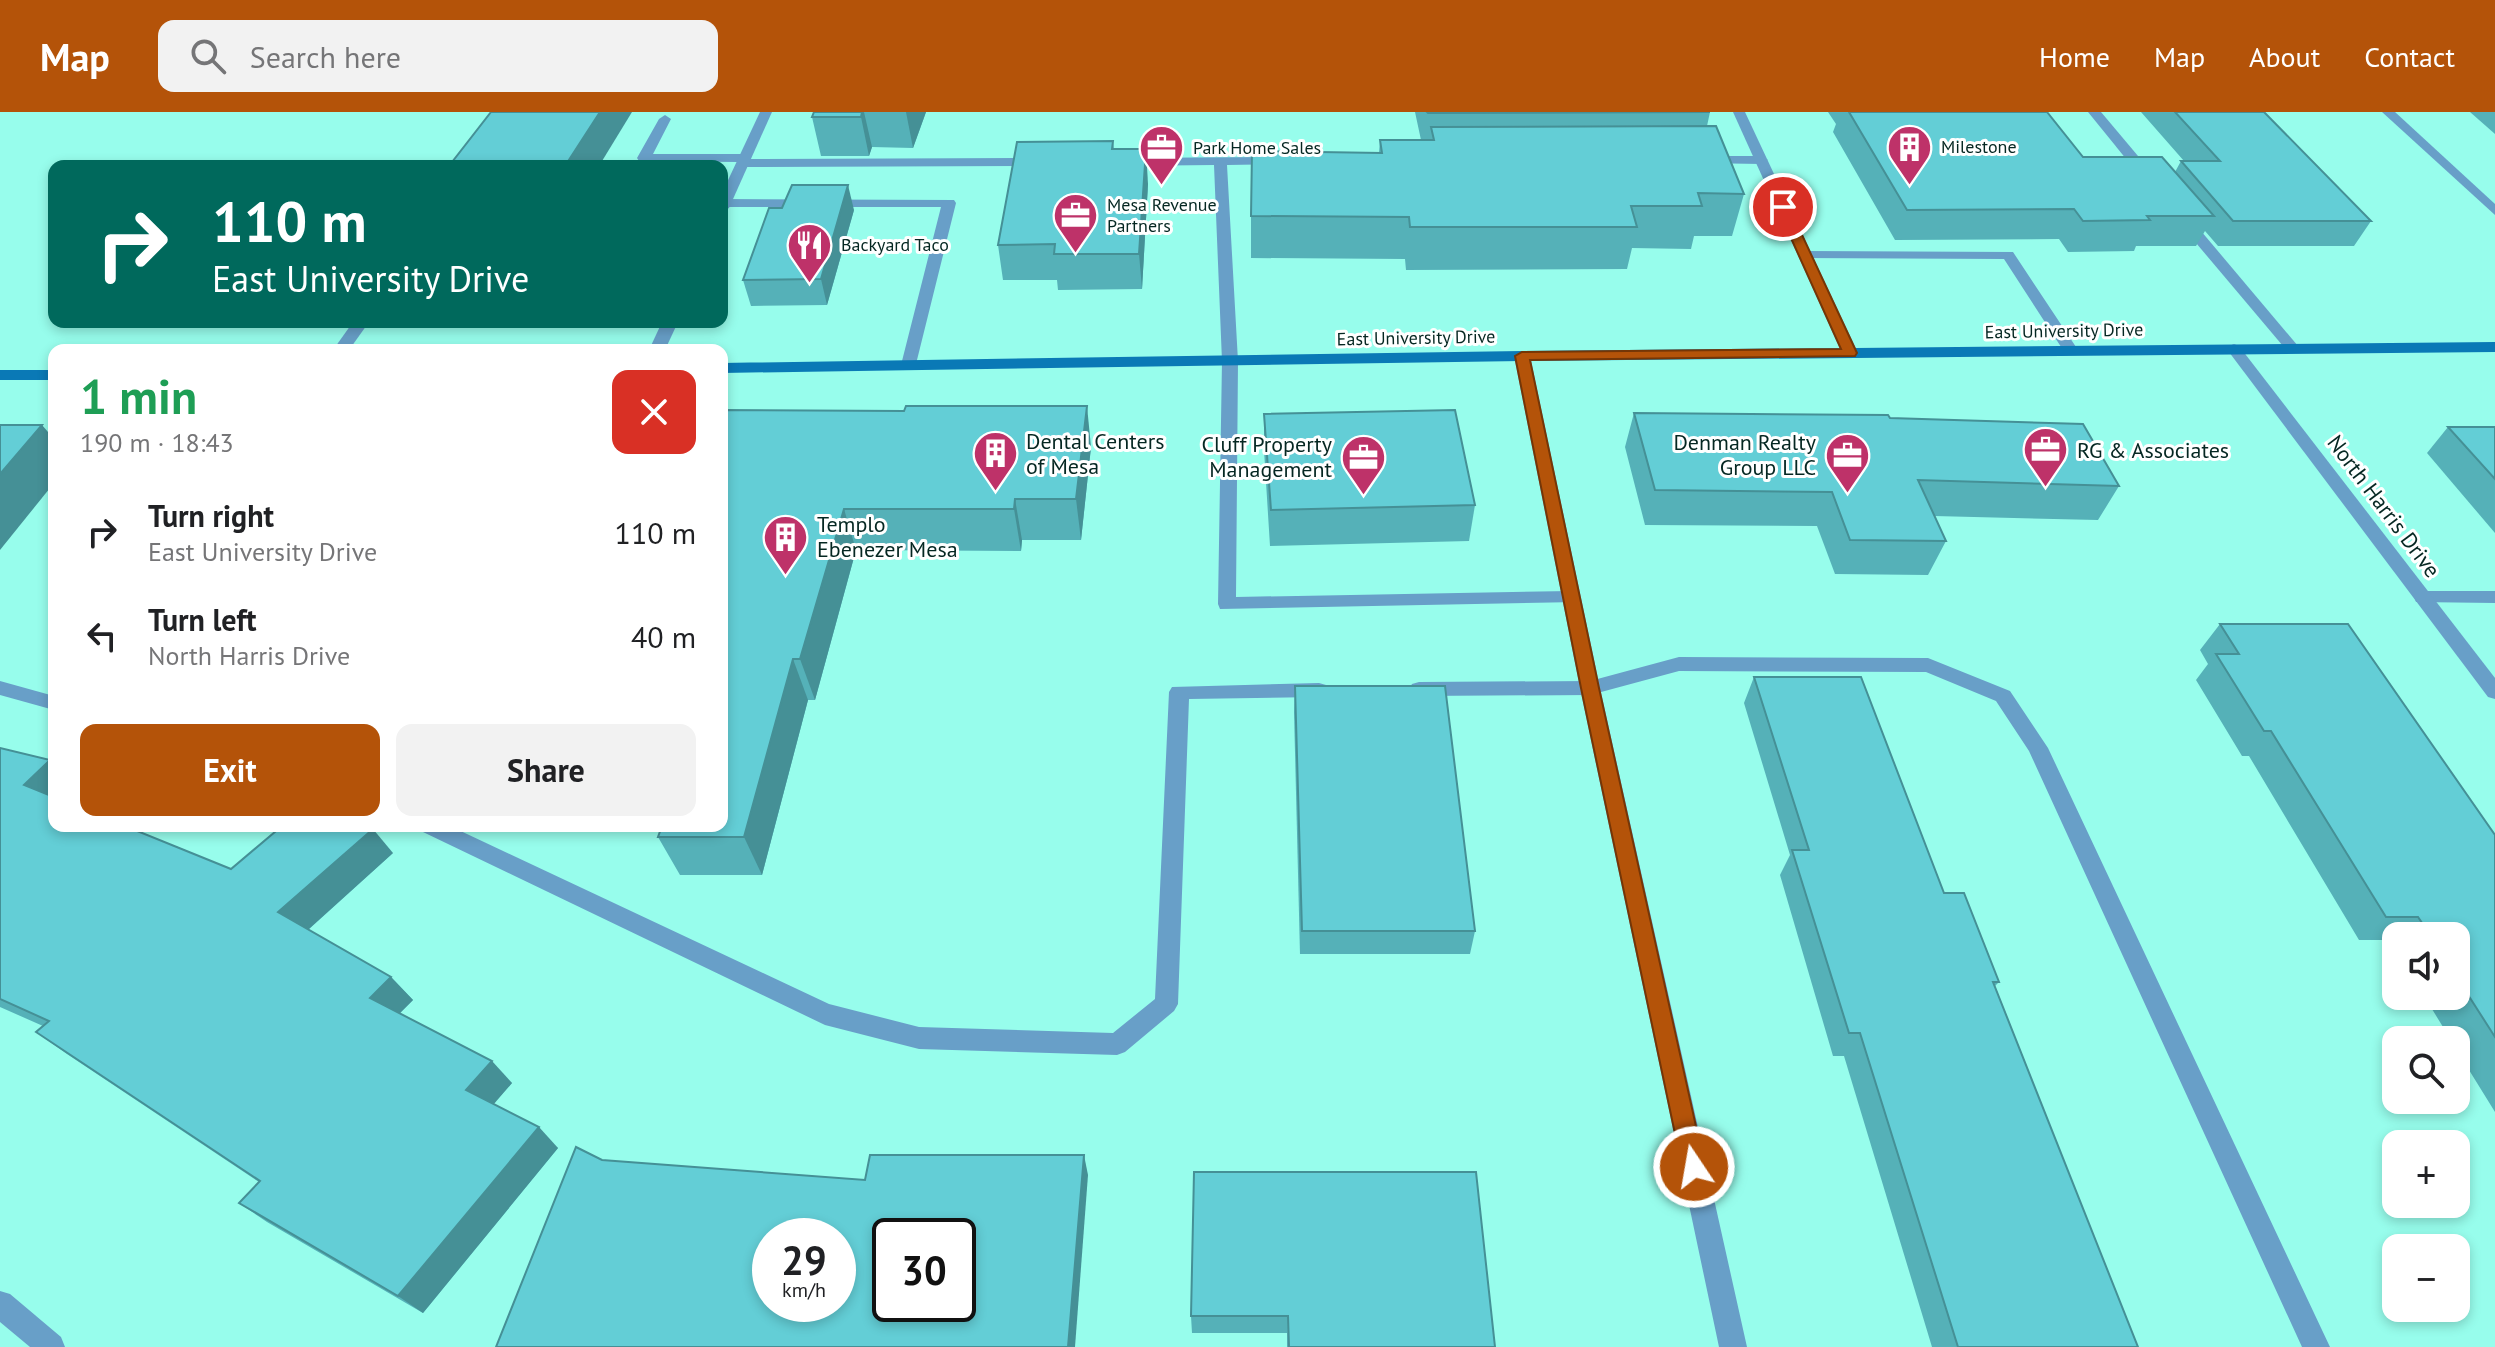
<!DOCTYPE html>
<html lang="en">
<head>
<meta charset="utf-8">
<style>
  body { margin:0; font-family:"PT Sans",sans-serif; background:#f2f2f2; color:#202124; height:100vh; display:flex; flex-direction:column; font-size:30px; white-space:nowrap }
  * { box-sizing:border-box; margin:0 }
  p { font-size:26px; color:#757577 }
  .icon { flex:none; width:44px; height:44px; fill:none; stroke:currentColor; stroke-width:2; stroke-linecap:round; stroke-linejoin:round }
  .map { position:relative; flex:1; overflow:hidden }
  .drawer { position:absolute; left:48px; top:232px; width:680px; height:488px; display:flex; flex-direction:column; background:#fff; border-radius:16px; box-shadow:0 4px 12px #0003 }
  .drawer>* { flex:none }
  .hud { position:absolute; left:48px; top:48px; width:680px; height:168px; border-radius:16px; box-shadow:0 4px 12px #0003; background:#00695c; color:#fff; overflow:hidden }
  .buttons { position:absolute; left:2382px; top:810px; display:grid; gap:16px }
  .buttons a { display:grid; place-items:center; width:88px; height:88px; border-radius:16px; background:#fff; box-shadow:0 4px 12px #0003; font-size:40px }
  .speed { position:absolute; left:752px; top:1106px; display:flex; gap:16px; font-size:40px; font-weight:700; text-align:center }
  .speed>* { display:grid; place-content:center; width:104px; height:104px; border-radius:50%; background:#fff; box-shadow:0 4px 12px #0003; line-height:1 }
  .speed small { font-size:20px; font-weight:400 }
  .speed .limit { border:4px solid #111; border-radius:12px; background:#fff; color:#111 }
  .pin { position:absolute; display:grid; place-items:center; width:68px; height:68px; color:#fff; margin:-34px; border:4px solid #fff; border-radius:50%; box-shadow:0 2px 8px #0007 }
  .me { position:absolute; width:88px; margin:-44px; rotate:348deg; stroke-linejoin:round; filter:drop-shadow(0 0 6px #0008) }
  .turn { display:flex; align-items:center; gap:28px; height:168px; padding:0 32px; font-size:36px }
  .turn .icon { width:104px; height:104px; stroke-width:2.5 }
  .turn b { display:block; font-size:56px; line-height:68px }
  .round { display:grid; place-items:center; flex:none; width:84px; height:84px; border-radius:16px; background:#f2f2f2 }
  .overview { display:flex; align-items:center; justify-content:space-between; height:136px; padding:0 32px }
  h1 { font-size:48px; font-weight:600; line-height:60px; color:#1e9e55 }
  .cta { display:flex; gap:16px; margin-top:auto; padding:16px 32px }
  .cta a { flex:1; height:92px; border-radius:16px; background:#b45309; color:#fff; font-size:32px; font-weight:600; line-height:92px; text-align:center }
  .cta a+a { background:#f2f2f2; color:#202124 }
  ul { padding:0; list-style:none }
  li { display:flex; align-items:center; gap:24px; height:104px; padding:0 32px }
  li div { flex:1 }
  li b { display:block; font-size:30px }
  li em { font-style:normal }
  header { display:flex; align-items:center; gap:48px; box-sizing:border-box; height:112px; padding:0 40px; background:#b45309; color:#fff }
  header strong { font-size:38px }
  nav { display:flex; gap:44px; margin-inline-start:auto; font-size:28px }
  .search { width:560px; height:72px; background:#f2f2f2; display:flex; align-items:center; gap:20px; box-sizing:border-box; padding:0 28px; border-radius:16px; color:#757577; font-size:30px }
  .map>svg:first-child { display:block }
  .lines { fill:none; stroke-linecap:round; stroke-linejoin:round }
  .lane { fill:#689fc8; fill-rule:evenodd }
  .street { fill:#689fc8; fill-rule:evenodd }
  .secondary { fill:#0a79b6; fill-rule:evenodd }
  .wall { fill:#55b1b8 }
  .shaded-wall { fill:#459096 }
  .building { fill:#63ced6; stroke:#459096; stroke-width:2; fill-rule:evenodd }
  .route { fill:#b45309; stroke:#753606; stroke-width:2 }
  .labels { text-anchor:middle; stroke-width:6; stroke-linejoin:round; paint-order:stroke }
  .far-poi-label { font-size:18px; fill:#052722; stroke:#fff; text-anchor:start }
  .far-street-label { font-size:18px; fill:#052722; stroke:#fff }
  .poi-label { font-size:22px; fill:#052722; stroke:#fff; text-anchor:start }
  .street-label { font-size:22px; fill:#052722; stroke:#fff }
</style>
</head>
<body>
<header>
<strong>Map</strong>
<div class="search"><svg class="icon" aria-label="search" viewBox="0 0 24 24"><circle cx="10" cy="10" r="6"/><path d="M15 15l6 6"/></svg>Search here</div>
<nav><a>Home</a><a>Map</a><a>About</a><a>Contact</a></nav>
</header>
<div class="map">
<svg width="2495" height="1235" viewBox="0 0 2495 1235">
  <rect width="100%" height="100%" fill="#97fdec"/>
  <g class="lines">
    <!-- lane -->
    <g class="lane">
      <polygon points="2088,0 2101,0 2154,63 2154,69 2144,69"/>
      <polygon points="665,3 671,7 653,42 745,42 751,47 1041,46 1048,50 1041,54 743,55 737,50 639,49 637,46 659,7"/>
      <polygon points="1705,44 1761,44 1768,48 1761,52 1700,51 1698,48"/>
      <polygon points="1277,45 1284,49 1282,52 1227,53 1238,249 1236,485 1571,479 1578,480 1580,485 1578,490 1220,497 1218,492 1222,249 1214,53 1121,54 1114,50 1121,46"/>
      <polygon points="722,87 954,88 956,91 915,256 909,258 901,253 941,95 724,95"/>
      <polygon points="2185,105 2190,106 2298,234 2298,240 2288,240 2180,112 2180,106"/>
      <polygon points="1805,139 2013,140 2078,238 2070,243 2065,241 2004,147 1800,146 1800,140"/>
      <polygon points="353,210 369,210 349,238 333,238"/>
      <polygon points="2423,479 2495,479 2495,491 2416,490 2414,485 2416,480"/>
      <polygon points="1679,545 1928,546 2010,579 2048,636 2330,1235 2302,1235 2029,639 1996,589 1926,560 1679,559 1590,583 1419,584 1412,582 1409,577 1412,572 1419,570 1590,569"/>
      <polygon points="0,569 54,584 54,598 0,583"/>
      <polygon points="1319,571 1326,573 1329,578 1326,583 1319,585 1189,587 1178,892 1174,899 1125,940 1117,943 919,937 825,913 423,720 419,714 450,714 829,892 919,915 1113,921 1155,887 1169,580 1172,575"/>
    </g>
    <!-- street -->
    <g class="street">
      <polygon points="760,0 772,0 729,96 722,100 722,81"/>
      <polygon points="1733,0 1745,0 1858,241 1855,244 1845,244 1842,241"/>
      <polygon points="2382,0 2395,0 2495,92 2495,103"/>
      <polygon points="662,210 678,210 665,238 649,238"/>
      <polygon points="2234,232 2239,234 2495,566 2495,587 2488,585 2229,240 2229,234"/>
      <polygon points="1522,239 1530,244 1600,576 1747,1235 1719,1235 1580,576 1514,244"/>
      <polygon points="0,1179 10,1182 61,1225 65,1235 30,1235 0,1210"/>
    </g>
    <!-- secondary -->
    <g class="secondary">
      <polygon points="2495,230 2495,240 1522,249 722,261 722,251 1522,239"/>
      <rect x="0" y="258" width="54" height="10"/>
    </g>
  </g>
  <!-- wall -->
  <g class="wall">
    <polygon points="814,0 926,0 913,36 872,35 869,44 821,44 812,5"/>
    <polygon points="1415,0 1710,0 1707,14 1744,82 1732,124 1694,124 1691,137 1632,136 1627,157 1406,158 1405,147 1251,146 1251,104 1379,41 1380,28 1421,28"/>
    <polygon points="1828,0 2047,0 2083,45 2175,60 2181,49 2184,49 2141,0 2264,0 2371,109 2354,134 2218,134 2205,119 2196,134 2136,134 2134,139 2068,140 2059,127 1895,128 1833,20 1836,12"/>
    <polygon points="2470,0 2495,0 2495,22"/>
    <polygon points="1113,29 1114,37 1148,72 1142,177 1058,178 1057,168 1003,168 998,133"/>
    <polygon points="854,98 827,193 751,194 743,168"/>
    <polygon points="722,298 1091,335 1081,428 1022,428 1021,439 856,438 815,588 808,588 762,763 680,763 658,725 722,714"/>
    <polygon points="1634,301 2119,374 2098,408 1934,404 1946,429 1928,463 1835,462 1817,414 1645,413 1625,335"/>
    <polygon points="1264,302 1475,393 1469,429 1270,434 1264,338"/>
    <polygon points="2448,315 2495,315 2495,421 2427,341"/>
    <polygon points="2220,512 2495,723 2495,1000 2456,937 2456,928 2451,928 2424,884 2456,884 2456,824 2396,824 2396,838 2390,828 2359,828 2249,644 2242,644 2196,568 2208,552 2200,538"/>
    <polygon points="1754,565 1944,781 1999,870 1995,874 2138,1235 1932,1235 1844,944 1833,944 1780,763 1790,743 1744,591"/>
    <polygon points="1295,574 1475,819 1470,842 1300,842 1294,600"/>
    <polygon points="0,636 50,648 54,652 54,714 231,757 393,741 308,818 391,865 413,888 400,901 512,971 493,992 558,1036 423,1201 267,1110 239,1091 259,1070 67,942 36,920 43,914 0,895"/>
    <polygon points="1194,1060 1495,1235 1287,1235 1287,1221 1192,1221 1191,1204"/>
  </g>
  <!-- shaded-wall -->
  <g class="shaded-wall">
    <polygon points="600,0 632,0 599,54 565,54"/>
    <polygon points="862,0 864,0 872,35 869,44 861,5"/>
    <polygon points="906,0 926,0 913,36"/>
    <polygon points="1146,37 1148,72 1142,177 1139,142"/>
    <polygon points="848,73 854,98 827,193 821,167"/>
    <polygon points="1087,294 1091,335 1081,428 1076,387"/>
    <polygon points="42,313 54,327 54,371 0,438 0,362"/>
    <polygon points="1015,387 1022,428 1021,439 1014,397"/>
    <polygon points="844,397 856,438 815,588 800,547"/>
    <polygon points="793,547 808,588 762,763 744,725"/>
    <polygon points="50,648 54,652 54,696 24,673"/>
    <polygon points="373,717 393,741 301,824 278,800"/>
    <polygon points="391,865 413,888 392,909 370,886"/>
    <polygon points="492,949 512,971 487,1000 466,978"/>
    <polygon points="539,1015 558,1036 423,1201 398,1184"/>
    <polygon points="1084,1043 1088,1063 1075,1235 1068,1235"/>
  </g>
  <!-- building -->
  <g class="building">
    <polygon points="491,0 600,0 565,54 449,54"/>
    <polygon points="814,0 862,0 861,5 812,5"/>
    <polygon points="1427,0 1710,0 1428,1"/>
    <polygon points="1849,0 2047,0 2083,45 2162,45 2214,104 2147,104 2150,108 2083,109 2074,97 1907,98"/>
    <polygon points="2175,0 2264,0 2371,109 2233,109 2181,49 2220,49"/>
    <polygon points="1716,14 1744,82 1698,81 1702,94 1631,94 1637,115 1410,115 1409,105 1251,104 1252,39 1382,41 1380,28 1434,28 1431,15"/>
    <polygon points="1113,29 1112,37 1146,37 1139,142 1054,142 1055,132 998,133 1017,30"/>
    <polygon points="792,73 848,73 821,167 743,168 769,96 782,96"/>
    <polygon points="906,294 1087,294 1076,387 1015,387 1014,397 844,397 800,547 793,547 744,725 658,725 662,714 722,714 722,298 904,299"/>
    <polygon points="1455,298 1475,393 1271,398 1264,302"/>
    <polygon points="1634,301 1888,303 1890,306 2083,312 2119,374 1918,368 1946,429 1850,428 1832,380 1655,378"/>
    <polygon points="0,313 42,313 0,362"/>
    <polygon points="2448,315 2495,315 2495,367"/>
    <polygon points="2220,512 2348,512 2495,723 2495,925 2456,864 2456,824 2431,824 2418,805 2386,805 2271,619 2264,619 2216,542 2239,542"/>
    <polygon points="1754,565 1861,565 1944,781 1964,781 1999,870 1993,870 2138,1235 1958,1235 1860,921 1849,921 1792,738 1809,738"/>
    <polygon points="1295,574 1445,574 1475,819 1302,819"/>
    <polygon points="0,636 50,648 24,673 54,685 54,714 125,714 231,757 282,714 368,714 373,717 278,800 391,865 370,886 492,949 466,978 539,1015 398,1184 239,1091 260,1069 36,920 49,909 0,887"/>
    <path d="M576,1035l26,13 263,20 5,-25h214l-16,192h-572zM770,1124h68v68h-68zM890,1124h68v68h-68z"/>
    <polygon points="1194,1060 1476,1060 1495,1235 1289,1235 1288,1204 1191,1204"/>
  </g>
  <!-- route -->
  <polygon class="route" points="1783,92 1789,95 1857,241 1855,244 1530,248 1599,576 1705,1055 1702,1063 1694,1066 1686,1063 1682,1055 1581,576 1515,244 1522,240 1841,237 1777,95"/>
  <!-- icons -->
  <defs>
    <symbol id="building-pin" viewBox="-11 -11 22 30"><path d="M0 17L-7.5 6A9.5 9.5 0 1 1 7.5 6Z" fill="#be3269" stroke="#fff"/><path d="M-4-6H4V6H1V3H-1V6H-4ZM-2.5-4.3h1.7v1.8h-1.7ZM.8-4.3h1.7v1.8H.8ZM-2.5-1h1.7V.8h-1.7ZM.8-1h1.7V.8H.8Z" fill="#fff"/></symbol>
    <symbol id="office-pin" viewBox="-11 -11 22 30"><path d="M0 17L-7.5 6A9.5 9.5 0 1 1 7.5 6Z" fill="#be3269" stroke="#fff"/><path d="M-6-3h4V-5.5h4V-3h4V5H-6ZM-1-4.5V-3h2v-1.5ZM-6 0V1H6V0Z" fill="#fff"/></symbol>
    <symbol id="restaurant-pin" viewBox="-11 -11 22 30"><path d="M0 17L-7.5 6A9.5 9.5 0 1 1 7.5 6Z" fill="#be3269" stroke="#fff"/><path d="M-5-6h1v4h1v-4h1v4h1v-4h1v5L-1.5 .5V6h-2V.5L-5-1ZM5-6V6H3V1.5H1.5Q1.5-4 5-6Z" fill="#fff"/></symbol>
  </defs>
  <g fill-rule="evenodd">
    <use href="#building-pin" x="1884" y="10" width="51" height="69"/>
    <use href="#office-pin" x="1136" y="10" width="51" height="69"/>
    <use href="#office-pin" x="1050" y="78" width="51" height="69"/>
    <use href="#restaurant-pin" x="784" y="108" width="51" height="69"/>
    <use href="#office-pin" x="2020" y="312" width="51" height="69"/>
    <use href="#building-pin" x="970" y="316" width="51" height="69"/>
    <use href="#office-pin" x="1822" y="318" width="51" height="69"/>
    <use href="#office-pin" x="1338" y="320" width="51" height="69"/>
    <use href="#building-pin" x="760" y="400" width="51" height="69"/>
  </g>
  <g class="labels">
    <!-- far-poi labels -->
    <g class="far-poi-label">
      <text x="1941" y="41">Milestone</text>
      <text x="1193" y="42">Park Home Sales</text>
      <text x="1107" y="99">Mesa Revenue<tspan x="1107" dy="21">Partners</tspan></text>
      <text x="841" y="139">Backyard Taco</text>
    </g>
    <!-- far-street labels -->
    <g class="far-street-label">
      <text transform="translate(2064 219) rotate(-1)" y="6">East University Drive</text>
      <text transform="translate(1416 226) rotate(-1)" y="6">East University Drive</text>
    </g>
    <!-- poi labels -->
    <g class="poi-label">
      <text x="1026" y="337">Dental Centers<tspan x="1026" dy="25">of Mesa</tspan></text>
      <text x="1816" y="338" text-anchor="end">Denman Realty<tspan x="1816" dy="25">Group LLC</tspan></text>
      <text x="1332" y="340" text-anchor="end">Cluff Property<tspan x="1332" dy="25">Management</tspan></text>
      <text x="2077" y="346">RG &amp; Associates</text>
      <text x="817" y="420">Templo<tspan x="817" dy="25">Ebenezer Mesa</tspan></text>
    </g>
    <!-- street labels -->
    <g class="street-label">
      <text transform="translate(2384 394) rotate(53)" y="8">North Harris Drive</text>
    </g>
  </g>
</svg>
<div class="buttons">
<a><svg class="icon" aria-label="sound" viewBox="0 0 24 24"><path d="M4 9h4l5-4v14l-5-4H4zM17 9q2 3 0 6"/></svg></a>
<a><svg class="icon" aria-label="search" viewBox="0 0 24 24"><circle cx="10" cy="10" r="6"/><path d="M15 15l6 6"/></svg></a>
<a>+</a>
<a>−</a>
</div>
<div class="speed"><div>29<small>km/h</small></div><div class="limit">30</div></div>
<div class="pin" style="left:1783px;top:95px;background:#d93025"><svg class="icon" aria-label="arrive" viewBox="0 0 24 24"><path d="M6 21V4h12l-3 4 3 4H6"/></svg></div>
<svg class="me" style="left:1694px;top:1055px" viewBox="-20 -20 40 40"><circle r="17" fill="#b45309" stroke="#fff" stroke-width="3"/><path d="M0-11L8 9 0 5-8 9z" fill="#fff"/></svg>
<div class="hud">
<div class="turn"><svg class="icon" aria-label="right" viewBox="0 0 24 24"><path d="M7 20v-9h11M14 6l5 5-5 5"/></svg><div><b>110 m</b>East University Drive</div></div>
</div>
<section class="drawer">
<div class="overview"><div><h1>1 min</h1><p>190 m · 18:43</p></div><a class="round" style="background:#d93025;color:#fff"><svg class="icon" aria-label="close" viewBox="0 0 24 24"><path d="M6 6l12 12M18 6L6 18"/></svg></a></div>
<ul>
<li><svg class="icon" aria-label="right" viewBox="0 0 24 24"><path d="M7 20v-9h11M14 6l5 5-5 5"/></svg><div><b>Turn right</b><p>East University Drive</p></div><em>110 m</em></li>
<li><svg class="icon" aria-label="left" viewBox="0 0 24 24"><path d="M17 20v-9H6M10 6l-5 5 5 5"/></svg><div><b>Turn left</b><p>North Harris Drive</p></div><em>40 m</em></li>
</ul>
<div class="cta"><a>Exit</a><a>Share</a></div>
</section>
</div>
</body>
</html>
